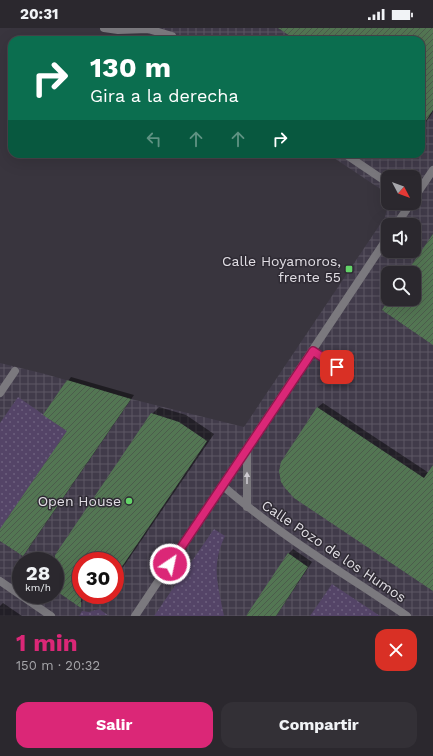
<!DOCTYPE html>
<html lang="es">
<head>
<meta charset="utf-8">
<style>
  body { margin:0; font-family:"Work Sans",sans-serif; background:#333036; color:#f1f3f6; height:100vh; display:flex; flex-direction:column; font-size:15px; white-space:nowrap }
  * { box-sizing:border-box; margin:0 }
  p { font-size:13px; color:#a6a6aa }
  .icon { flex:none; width:22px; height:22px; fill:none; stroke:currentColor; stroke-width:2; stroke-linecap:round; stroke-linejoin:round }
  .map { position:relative; height:588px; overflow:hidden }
  .panel { display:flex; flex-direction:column; background:#2b282e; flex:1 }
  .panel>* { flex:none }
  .hud { position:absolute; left:8px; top:8px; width:417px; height:122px; border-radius:12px; box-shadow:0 4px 16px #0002,0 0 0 1px #47444a; background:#0b6e4f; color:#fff; overflow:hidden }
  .needle { width:26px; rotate:131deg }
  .tools { position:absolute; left:381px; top:142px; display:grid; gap:8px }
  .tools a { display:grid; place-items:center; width:40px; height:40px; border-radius:8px; background:#2b282e; box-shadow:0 4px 16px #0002,0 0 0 1px #47444a; font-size:20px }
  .speed { position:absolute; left:12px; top:524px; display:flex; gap:8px; font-size:20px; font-weight:700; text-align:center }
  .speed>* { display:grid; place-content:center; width:52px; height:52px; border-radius:50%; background:#2b282e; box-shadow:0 4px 16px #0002,0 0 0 1px #47444a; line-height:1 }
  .speed small { font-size:10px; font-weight:400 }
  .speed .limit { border:6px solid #d22; background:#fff; color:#111 }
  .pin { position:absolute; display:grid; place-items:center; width:34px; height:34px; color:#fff; margin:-17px; border-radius:8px; box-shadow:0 2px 6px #0006 }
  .me { position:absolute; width:44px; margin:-22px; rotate:34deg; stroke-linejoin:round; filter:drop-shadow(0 0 3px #0008) }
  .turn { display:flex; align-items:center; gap:14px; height:84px; padding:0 16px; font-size:18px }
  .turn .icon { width:52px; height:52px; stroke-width:2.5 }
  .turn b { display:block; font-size:28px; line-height:34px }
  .lanes { display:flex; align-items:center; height:38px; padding:0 16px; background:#0003; justify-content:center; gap:20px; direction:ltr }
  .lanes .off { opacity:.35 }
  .round { display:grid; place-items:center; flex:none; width:42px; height:42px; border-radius:12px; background:#333036 }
  .head { display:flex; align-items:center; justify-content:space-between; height:68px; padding:0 16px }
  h1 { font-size:24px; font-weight:700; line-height:30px; color:#db2777 }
  .button { display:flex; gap:8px; margin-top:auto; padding:8px 16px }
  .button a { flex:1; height:46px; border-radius:12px; background:#db2777; color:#fff; font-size:16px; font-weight:700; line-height:46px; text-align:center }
  .button a+a { background:#333036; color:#f1f3f6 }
  .status { display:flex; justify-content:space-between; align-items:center; height:28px; padding:0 20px; background:#2b282e; direction:ltr }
  .status svg { height:11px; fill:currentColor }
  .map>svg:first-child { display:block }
  .industrial { fill:url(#industrial-grid); fill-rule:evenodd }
  .grass { fill:url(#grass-dots) }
  .shadow { fill:#0007 }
  .building { fill:url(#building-hatch) }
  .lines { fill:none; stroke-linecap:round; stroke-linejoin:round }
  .lane { stroke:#7b797e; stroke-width:5 }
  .street { stroke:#7b797e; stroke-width:8 }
  .oneway { fill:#cdcad0 }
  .route-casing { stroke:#8e194d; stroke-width:10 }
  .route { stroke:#db2777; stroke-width:7 }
  .poi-dot { fill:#63d468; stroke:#2f2b34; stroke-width:1.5 }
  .labels { text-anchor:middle; stroke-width:3; stroke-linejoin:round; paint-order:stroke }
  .poi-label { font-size:14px; fill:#e1dee4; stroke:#2f2b34; text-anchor:end }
  .street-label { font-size:14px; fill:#e1dee4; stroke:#2f2b34 }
</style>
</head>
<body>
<div class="status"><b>20:31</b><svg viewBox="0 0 49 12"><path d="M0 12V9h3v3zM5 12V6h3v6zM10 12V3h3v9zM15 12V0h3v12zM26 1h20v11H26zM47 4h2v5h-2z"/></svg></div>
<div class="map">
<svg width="433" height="588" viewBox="0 0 433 588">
  <defs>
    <pattern id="industrial-grid" width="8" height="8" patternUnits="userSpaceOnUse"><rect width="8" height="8" fill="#413b4a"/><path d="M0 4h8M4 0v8" fill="none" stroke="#5c5764"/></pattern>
    <pattern id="grass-dots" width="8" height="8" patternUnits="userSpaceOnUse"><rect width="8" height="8" fill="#544467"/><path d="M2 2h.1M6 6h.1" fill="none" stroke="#6c5f7d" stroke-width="1.8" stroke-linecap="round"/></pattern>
    <pattern id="building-hatch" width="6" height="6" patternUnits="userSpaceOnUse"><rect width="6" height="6" fill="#537653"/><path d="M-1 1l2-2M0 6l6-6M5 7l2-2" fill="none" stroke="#4c5c4c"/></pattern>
  </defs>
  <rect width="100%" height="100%" fill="#39353e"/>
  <!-- industrial -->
  <path class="industrial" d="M140,0h293v588h-433v-253l45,11 86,25 113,28 141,-210 3,-14h26v-26h-26v21l-6,-8 -54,-36h93v-114h-263zM388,197h26v26h-26zM388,245h26v26h-26zM21,533h34v34h-34zM81,533h34v34h-34z"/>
  <!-- grass -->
  <g class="grass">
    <polygon points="18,369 67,403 0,501 0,395"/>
    <path d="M214,501l11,7c-4,8 -7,17 -8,27 -2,14 4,38 7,53h-70z"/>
    <polygon points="332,556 380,588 310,588"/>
    <polygon points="99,581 108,587 79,588 82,583 89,584"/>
  </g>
  <!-- shadow -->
  <g class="shadow">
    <polygon points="280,0 433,0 433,84 421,101 421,12 298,12"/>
    <polygon points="71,349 134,367 26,524 0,512 0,503 68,403 68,353"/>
    <polygon points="323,375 429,445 433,439 433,562 285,429 318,379"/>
    <polygon points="159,379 186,387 214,406 115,551 115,533 81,533 81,567 104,567 97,574 87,567 79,577 55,561 55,533 52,533 152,386"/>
    <polygon points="293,521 312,534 276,588 247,588 288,526"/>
    <polygon points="3,575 22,588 0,588 0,578"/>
  </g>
  <!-- building -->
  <g class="building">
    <polygon points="278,0 433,0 433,82 421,100 421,12 296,12"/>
    <polygon points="433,206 433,317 382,282 389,271 414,271 414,245 406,245"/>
    <polygon points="67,352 131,371 23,528 0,513 0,501 67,403 43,387"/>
    <polygon points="317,379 424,450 433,437 433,563 294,470 285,460 281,454 279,443 281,434"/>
    <polygon points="151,385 179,394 207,413 115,549 115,533 81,533 81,580 55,562 55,527"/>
    <polygon points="288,525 308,539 276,588 246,588"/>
  </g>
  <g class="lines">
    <!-- lane -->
    <polyline class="lane" points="313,323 349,347"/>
    <!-- street -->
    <g class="street">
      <polyline points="104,0 118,2 148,1 172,8"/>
      <polyline points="345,126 388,155"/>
      <polyline points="414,170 433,142"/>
      <polyline points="396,197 411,175"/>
      <polyline points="0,365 15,343"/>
      <path d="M223,458c56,49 122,88 184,130"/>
      <polyline points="247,479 247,422"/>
      <polyline points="0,553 51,588"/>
      <polyline points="135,588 388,209"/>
    </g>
  </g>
  <!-- one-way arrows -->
  <defs><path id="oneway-solid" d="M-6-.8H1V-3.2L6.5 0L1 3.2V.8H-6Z"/></defs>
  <use class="oneway" href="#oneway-solid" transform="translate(247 450) rotate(-90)"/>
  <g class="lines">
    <defs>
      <polyline id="route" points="170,536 313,323 337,339"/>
    </defs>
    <!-- route casing -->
    <use href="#route" class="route-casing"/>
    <!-- route -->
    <use href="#route" class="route"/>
  </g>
  <!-- markers -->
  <g class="poi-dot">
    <rect x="345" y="237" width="8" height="8" rx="2"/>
    <circle cx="129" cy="473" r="4"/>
  </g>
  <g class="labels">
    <!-- poi labels -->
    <g class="poi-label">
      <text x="341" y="238">Calle Hoyamoros,<tspan x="341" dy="16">frente 55</tspan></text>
      <text x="121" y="478">Open House</text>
    </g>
    <!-- street labels -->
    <g class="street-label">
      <text transform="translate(334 523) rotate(34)" y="5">Calle Pozo de los Humos</text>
    </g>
  </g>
</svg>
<div class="tools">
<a><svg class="needle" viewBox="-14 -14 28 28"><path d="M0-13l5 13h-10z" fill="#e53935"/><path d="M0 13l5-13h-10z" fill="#a6a6aa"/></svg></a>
<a><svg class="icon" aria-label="sound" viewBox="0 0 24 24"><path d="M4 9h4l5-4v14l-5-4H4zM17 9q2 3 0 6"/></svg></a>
<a><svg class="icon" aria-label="search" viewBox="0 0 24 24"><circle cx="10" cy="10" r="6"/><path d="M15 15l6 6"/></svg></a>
</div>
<div class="speed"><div>28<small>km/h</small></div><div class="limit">30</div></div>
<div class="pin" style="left:337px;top:339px;background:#d93025"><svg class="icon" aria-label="arrive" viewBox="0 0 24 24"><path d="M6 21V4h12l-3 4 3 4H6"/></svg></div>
<svg class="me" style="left:170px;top:536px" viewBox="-20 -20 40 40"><circle r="17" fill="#db2777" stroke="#fff" stroke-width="3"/><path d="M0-11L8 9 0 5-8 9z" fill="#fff"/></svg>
<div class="hud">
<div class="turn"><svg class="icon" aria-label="right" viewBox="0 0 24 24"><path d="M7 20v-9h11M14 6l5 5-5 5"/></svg><div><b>130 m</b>Gira a la derecha</div></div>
<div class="lanes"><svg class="icon off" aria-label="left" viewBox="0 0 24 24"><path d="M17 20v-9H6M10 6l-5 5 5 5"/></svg><svg class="icon off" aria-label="ahead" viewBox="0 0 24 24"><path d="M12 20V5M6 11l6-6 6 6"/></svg><svg class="icon off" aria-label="ahead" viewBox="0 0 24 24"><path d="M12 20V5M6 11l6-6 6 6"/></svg><svg class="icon" aria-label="right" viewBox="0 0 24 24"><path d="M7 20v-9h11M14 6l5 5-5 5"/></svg></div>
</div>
</div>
<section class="panel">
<div class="head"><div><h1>1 min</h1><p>150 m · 20:32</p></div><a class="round" style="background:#d93025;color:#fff"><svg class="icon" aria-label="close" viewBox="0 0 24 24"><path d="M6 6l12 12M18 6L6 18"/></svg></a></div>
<div class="button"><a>Salir</a><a>Compartir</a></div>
</section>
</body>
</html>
